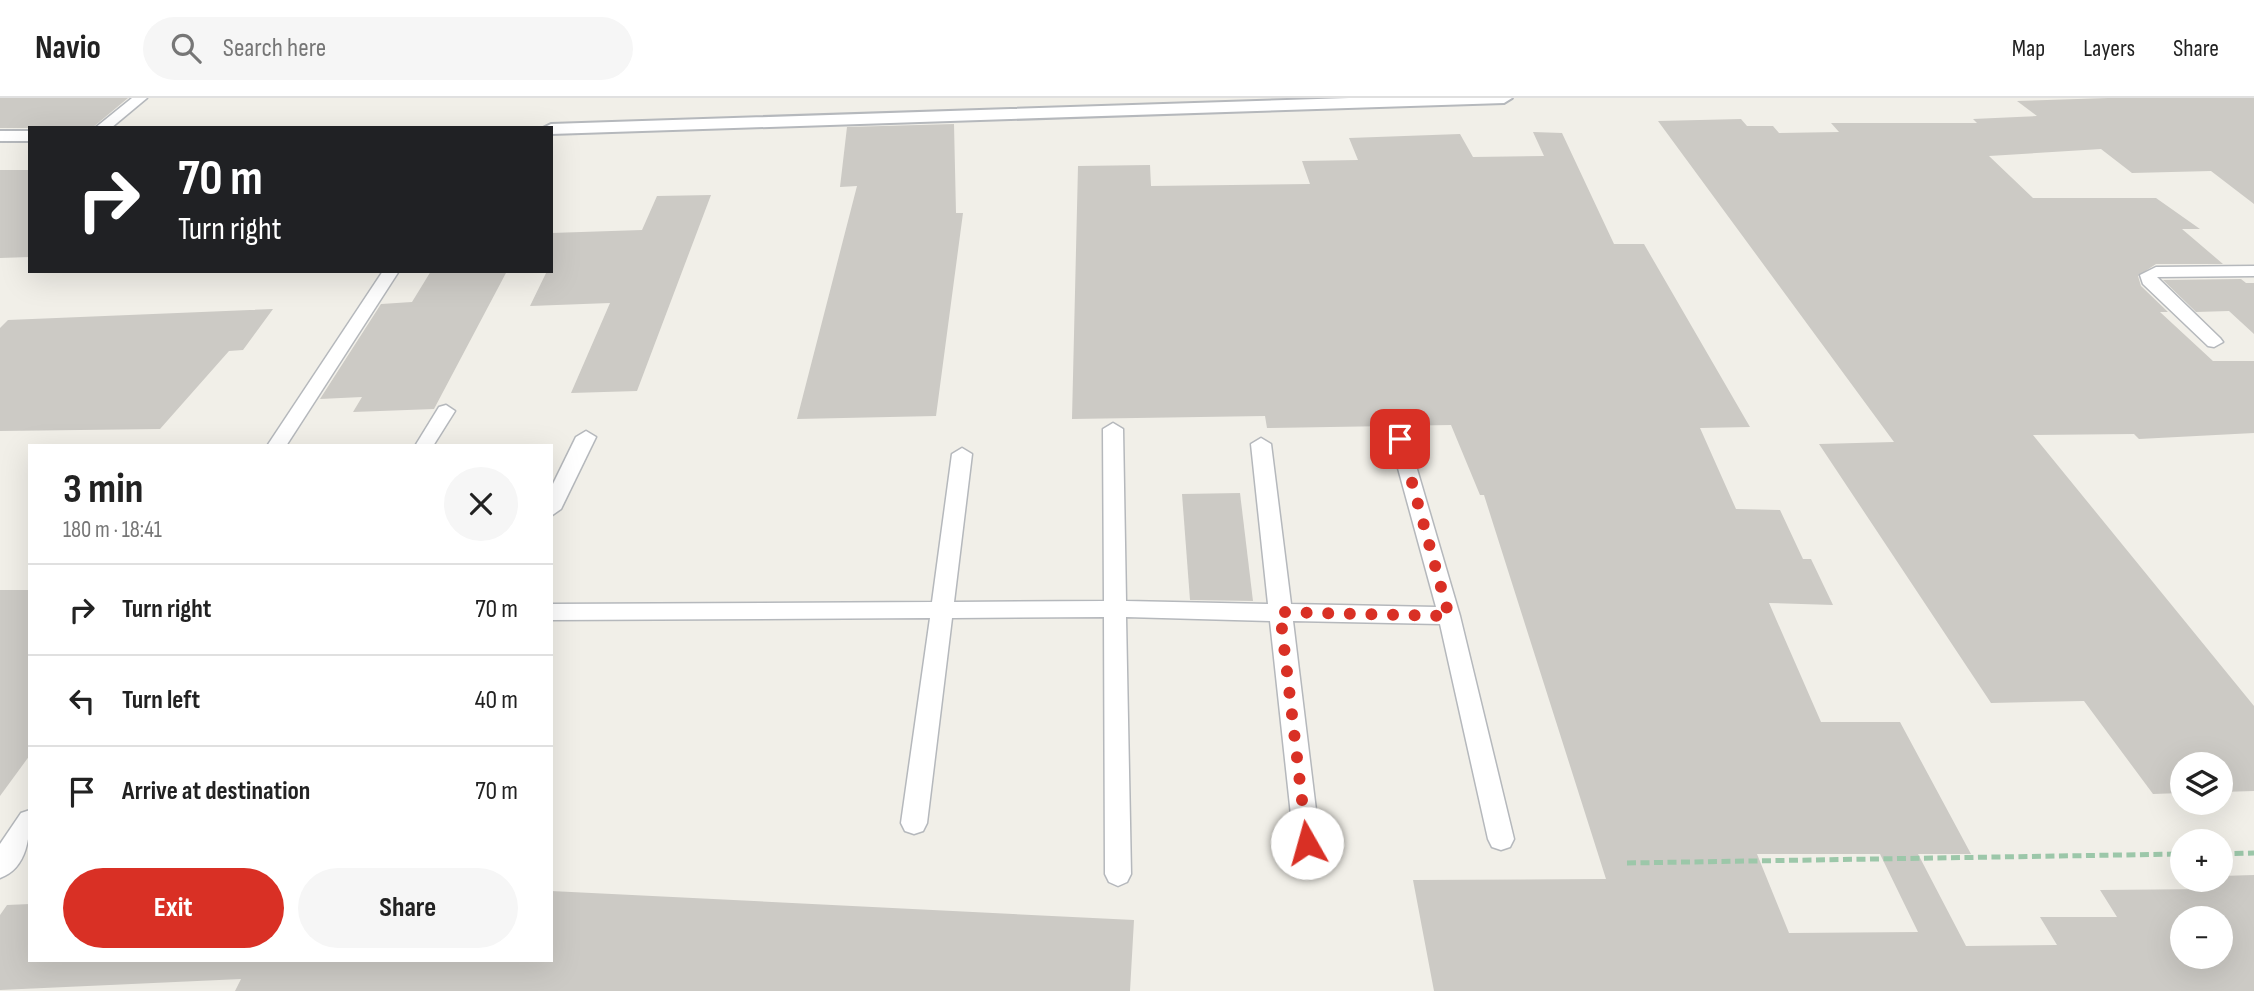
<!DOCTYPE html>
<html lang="en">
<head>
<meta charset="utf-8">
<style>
  body { margin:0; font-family:"Sofia Sans Condensed",sans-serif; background:#f6f6f6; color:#222; height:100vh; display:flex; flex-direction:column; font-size:26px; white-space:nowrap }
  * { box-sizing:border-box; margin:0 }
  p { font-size:23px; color:#767676 }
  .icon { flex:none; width:38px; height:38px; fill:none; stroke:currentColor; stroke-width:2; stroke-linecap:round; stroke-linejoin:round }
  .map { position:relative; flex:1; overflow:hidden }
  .details { position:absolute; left:28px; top:346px; width:525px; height:518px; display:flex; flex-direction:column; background:#fff; border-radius:0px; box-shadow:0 7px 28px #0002 }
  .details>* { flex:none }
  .banner { position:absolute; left:28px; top:28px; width:525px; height:147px; border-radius:0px; box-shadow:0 7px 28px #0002; background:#202124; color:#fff; overflow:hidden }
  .tools { position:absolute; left:2170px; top:654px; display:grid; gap:14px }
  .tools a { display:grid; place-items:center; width:63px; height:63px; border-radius:50%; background:#fff; box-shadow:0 7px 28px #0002; font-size:35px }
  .pin { position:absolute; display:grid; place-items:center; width:60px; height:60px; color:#fff; margin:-30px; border-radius:14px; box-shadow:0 4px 10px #0006 }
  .me { position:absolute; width:77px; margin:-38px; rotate:353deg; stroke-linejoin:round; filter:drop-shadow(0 0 5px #0008) }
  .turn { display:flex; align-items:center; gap:24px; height:147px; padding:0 35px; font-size:32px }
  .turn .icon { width:91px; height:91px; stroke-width:2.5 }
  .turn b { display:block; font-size:49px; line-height:60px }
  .round { display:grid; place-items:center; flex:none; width:74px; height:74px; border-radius:37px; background:#f6f6f6 }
  .overview { display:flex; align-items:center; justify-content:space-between; height:119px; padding:0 35px }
  h1 { font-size:42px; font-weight:700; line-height:52px }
  .button { display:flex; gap:14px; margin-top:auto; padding:14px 35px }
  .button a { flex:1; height:80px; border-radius:42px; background:#d93025; color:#fff; font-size:28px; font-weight:700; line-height:80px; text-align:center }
  .button a+a { background:#f6f6f6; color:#222 }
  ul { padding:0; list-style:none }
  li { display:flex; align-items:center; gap:21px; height:91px; padding:0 35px; border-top:2px solid #e0e0e0 }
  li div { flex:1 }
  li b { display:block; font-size:26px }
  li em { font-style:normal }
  header { display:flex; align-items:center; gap:42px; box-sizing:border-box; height:98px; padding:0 35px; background:#fff; border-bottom:2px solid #e0e0e0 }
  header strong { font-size:33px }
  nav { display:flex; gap:38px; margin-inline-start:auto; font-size:24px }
  .search { width:490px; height:63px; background:#f6f6f6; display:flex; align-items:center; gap:18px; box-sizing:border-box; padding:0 24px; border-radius:38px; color:#767676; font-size:26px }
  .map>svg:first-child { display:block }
  .building { fill:#cccac5; fill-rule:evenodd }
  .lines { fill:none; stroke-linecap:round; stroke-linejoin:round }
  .minor-casing { stroke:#b5b8bc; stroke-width:3 }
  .tertiary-casing { stroke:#b5b8bc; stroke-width:4 }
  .path { stroke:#9cc7a9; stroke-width:5; stroke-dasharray:9 4.5; stroke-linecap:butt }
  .minor { fill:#fff; fill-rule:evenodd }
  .tertiary { fill:#fff; fill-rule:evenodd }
  .route { stroke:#d93025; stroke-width:12; stroke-dasharray:0 21.6 }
</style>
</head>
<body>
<header>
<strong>Navio</strong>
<div class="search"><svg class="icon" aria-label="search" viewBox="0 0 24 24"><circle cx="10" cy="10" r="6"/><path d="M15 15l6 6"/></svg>Search here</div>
<nav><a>Map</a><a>Layers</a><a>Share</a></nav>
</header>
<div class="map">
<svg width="2254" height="893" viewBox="0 0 2254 893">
  <rect width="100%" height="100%" fill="#f1efe8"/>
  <!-- building -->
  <g class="building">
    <polygon points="0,0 128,0 92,30 0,30"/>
    <polygon points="2108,0 2254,0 2254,106 2211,73 2132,75 2101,51 1989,58 2033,100 2156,100 2200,131 2182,131 2223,166 2156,166 2138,178 2141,188 2168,214 2160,214 2213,263 2254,263 2254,335 2139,341 2134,336 2033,337 2254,608 2254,693 2221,694 2221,667 2182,667 2182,695 2153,696 2084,603 1991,605 1819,346 1894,344 1658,23 1741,21 1747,28 1773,28 1779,35 1839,34 1831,25 1977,25 1973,21 2037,18 2017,3"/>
    <polygon points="954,26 956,115 963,115 936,318 797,321 857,88 840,89 847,29"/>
    <path d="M1533,34l29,1 52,111h30l106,183 -50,1 36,81 44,1 23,49h8l22,46 -64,-2 52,119h79l71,132h-53l48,92 91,-1 -17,-28h77l-17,-27 110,-1 -6,-9h17v-4l33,-1v116h-820l-21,-111 193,-1 -122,-384h-4l-29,-70 -184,3 -2,-12 -193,3 6,-253 72,-1 1,21 159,-2 -8,-23 56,-1 -9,-22 111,-4 13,23 71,-1zM1757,756h123l38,78 -129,1zM2182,821h39v38h-39z"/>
    <polygon points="0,72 30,72 30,159 0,160"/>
    <polygon points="711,97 637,293 571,295 610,205 530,208 547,173 551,173 551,135 642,132 657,98"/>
    <polygon points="431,173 507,173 434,311 353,314 362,299 320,301 381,206 412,204"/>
    <polygon points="2241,181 2246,185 2254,185 2254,236 2229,213 2196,214 2163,182"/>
    <polygon points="273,211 243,252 229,253 160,331 0,333 0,230 8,222"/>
    <polygon points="1240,395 1253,503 1190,502 1182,396"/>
    <polygon points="0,492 30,492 30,657 0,698"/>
    <polygon points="551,793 1134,822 1130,893 235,893 241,881 0,892 0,817 7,807 30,806 30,863 551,863"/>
  </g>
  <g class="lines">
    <defs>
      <g id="minor">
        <polygon points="132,0 147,0 111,30 95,30"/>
        <polygon points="2254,168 2254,178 2157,179 2220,240 2223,244 2214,249 2208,248 2143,186 2140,177 2156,169"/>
        <polygon points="383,173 399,173 286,348 267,348"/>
        <polygon points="446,307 455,313 433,348 415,348 439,309"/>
        <polygon points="1113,325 1123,331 1126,503 1268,506 1251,346 1261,340 1271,346 1291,506 1436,509 1390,341 1393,337 1407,337 1460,518 1514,741 1510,749 1501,752 1492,749 1488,741 1440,526 1293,523 1320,745 1316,753 1307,756 1298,753 1294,745 1270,523 1126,519 1131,776 1127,784 1118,788 1109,784 1105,776 1104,519 952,520 927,725 923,733 914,736 905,733 901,725 930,520 551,522 551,506 932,504 952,356 962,350 972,356 954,504 1104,503 1103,331"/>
        <polygon points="586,333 596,339 561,411 551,418 551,390 576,339"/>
        <path d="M30,712c0,25 -2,58 -30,68v-34l21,-31z"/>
      </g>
      <g id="tertiary">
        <polygon points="1349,0 1512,0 1504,5 551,36 551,30 543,30 551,26"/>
        <rect x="0" y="33" width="30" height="10"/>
      </g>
    </defs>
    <!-- minor casing -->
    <use href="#minor" class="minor-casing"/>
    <!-- tertiary casing -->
    <use href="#tertiary" class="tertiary-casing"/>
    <!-- path -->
    <g class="path">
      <polyline points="2221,756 2254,755"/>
      <polyline points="1627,765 2182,756"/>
    </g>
    <!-- minor -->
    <use href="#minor" class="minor"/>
    <!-- tertiary -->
    <use href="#tertiary" class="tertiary"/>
  </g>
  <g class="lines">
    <!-- route -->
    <polyline class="route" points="1307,745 1280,514 1449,518 1400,341"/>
  </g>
</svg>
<div class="tools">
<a><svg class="icon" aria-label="layers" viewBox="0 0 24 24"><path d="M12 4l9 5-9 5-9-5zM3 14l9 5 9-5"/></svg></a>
<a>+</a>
<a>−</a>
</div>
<div class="pin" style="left:1400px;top:341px;background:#d93025"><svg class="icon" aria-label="arrive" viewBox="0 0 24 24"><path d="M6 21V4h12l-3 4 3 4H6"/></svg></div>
<svg class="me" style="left:1307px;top:745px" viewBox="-20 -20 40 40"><circle r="19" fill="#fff"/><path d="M0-13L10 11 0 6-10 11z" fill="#d93025"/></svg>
<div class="banner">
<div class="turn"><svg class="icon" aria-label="right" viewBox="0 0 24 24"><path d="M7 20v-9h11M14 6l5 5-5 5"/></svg><div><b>70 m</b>Turn right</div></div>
</div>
<section class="details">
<div class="overview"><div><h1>3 min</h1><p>180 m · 18:41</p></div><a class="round"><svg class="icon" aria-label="close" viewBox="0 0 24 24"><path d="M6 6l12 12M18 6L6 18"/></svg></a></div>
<ul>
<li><svg class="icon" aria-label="right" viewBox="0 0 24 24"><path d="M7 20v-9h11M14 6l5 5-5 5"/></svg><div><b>Turn right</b></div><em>70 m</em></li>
<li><svg class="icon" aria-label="left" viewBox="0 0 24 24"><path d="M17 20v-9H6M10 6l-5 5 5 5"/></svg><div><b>Turn left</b></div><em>40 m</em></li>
<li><svg class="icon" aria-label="arrive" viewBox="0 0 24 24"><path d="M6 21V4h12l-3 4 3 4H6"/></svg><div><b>Arrive at destination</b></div><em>70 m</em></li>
</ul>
<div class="button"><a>Exit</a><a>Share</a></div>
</section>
</div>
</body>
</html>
